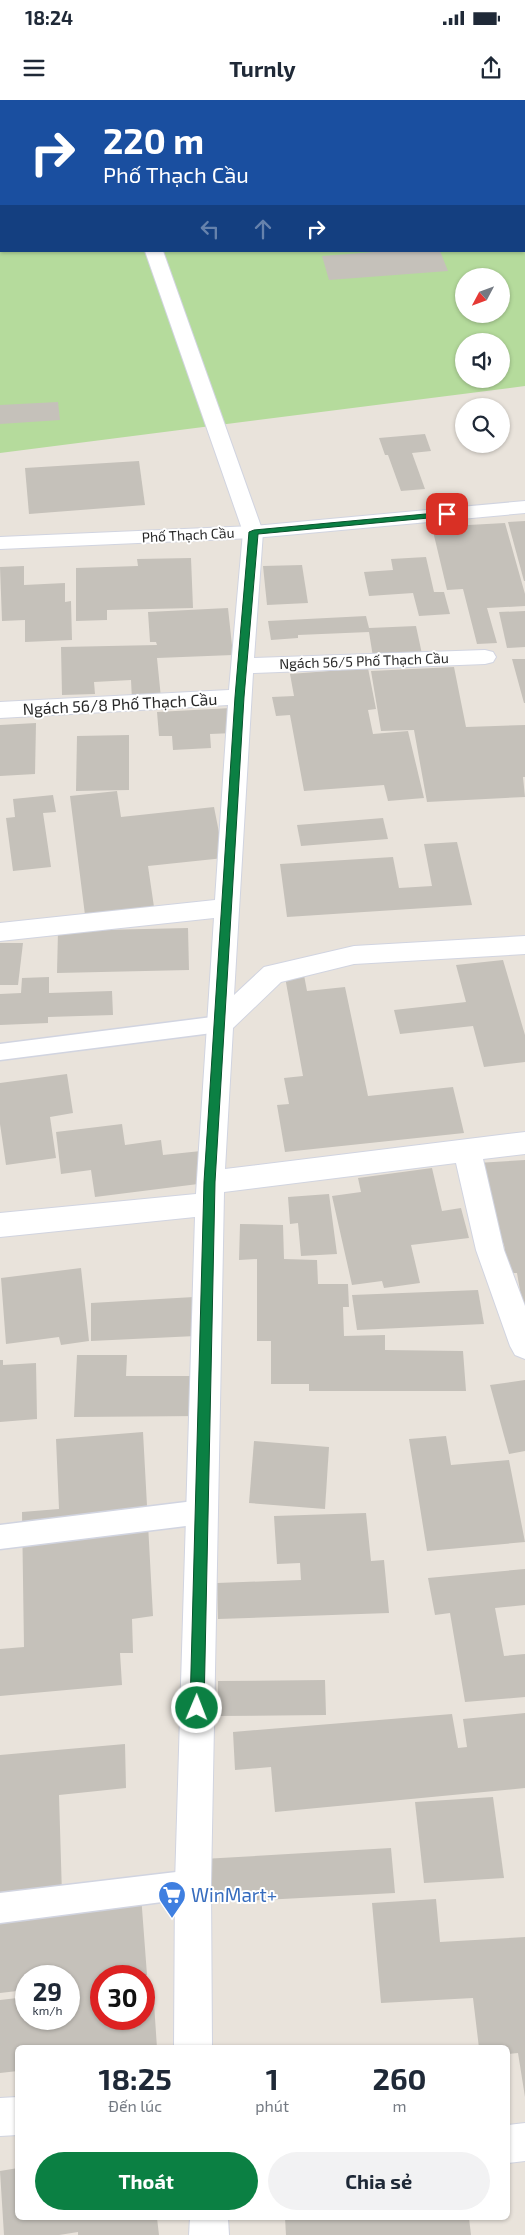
<!DOCTYPE html>
<html lang="vi">
<head>
<meta charset="utf-8">
<style>
  body { margin:0; font-family:"Exo 2",sans-serif; background:#f2f2f3; color:#1f2937; height:100vh; display:flex; flex-direction:column; font-size:19px; white-space:nowrap }
  * { box-sizing:border-box; margin:0 }
  p { font-size:16px; color:#747a83 }
  .icon { flex:none; width:28px; height:28px; fill:none; stroke:currentColor; stroke-width:2; stroke-linecap:round; stroke-linejoin:round }
  .map { position:relative; flex:1; overflow:hidden }
  .side { position:absolute; left:15px; top:1945px; width:495px; height:175px; display:flex; flex-direction:column; background:#fff; border-radius:8px; box-shadow:0 1px 4px #0004 }
  .side>* { flex:none }
  .guide { position:absolute; left:0px; top:0px; width:525px; height:152px; box-shadow:0 1px 4px #0004; background:#1a4fa0; color:#fff; overflow:hidden }
  .needle { width:32px; rotate:229deg }
  .tools { position:absolute; left:455px; top:168px; display:grid; gap:10px }
  .tools a { display:grid; place-items:center; width:55px; height:55px; border-radius:50%; background:#fff; box-shadow:0 1px 4px #0004; font-size:25px }
  .speed { position:absolute; left:15px; top:1865px; display:flex; gap:10px; font-size:25px; font-weight:700; text-align:center }
  .speed>* { display:grid; place-content:center; width:65px; height:65px; border-radius:50%; background:#fff; box-shadow:0 1px 4px #0004; line-height:1 }
  .speed small { font-size:12px; font-weight:400 }
  .speed .limit { border:8px solid #d22; background:#fff; color:#111 }
  .pin { position:absolute; display:grid; place-items:center; width:42px; height:42px; color:#fff; margin:-21px; border-radius:10px; box-shadow:0 2px 8px #0006 }
  .me { position:absolute; width:55px; margin:-28px; rotate:1deg; stroke-linejoin:round; filter:drop-shadow(0 0 4px #0008) }
  .turn { display:flex; align-items:center; gap:18px; height:105px; padding:0 20px; font-size:22px }
  .turn .icon { width:65px; height:65px; stroke-width:2.5 }
  .turn b { display:block; font-size:35px; line-height:42px }
  .lanes { display:flex; align-items:center; height:48px; padding:0 20px; background:#0003; justify-content:center; gap:25px; direction:ltr }
  .lanes .off { opacity:.35 }
  .eta { display:flex; justify-content:space-evenly; align-items:center; height:85px; text-align:center }
  .eta b { font-size:30px; font-weight:700; line-height:35px }
  .button { display:flex; gap:10px; margin-top:auto; padding:10px 20px }
  .button a { flex:1; height:58px; border-radius:30px; background:#0b8043; color:#fff; font-size:20px; font-weight:700; line-height:58px; text-align:center }
  .button a+a { background:#f2f2f3; color:#1f2937 }
  .status { display:flex; justify-content:space-between; align-items:center; height:35px; padding:0 25px; background:#fff; direction:ltr }
  .status svg { height:14px; fill:currentColor }
  header { display:flex; justify-content:space-between; align-items:center; height:65px; padding:0 20px; background:#fff; font-size:22px; font-weight:700 }
  .map>svg:first-child { display:block }
  .green { fill:#b5db9c; fill-rule:evenodd }
  .building { fill:#c5c1ba }
  .lines { fill:none; stroke-linecap:round; stroke-linejoin:round }
  .service-casing { stroke:#d1d4e0; stroke-width:3 }
  .minor-casing { stroke:#d1d4e0; stroke-width:2 }
  .tertiary-casing { stroke:#d1d4e0; stroke-width:2 }
  .service { fill:#fff; fill-rule:evenodd }
  .minor { fill:#fff; fill-rule:evenodd }
  .tertiary { fill:#fff; fill-rule:evenodd }
  .route { fill:#0b8043; stroke:#07532c }
  .labels { text-anchor:middle; stroke-width:4; stroke-linejoin:round; paint-order:stroke }
  .far-street-label { font-size:14px; fill:#282828; stroke:#fff }
  .street-label { font-size:16px; fill:#282828; stroke:#fff }
  .near-shop-label { font-size:19px; fill:#366cbe; stroke:#fff; text-anchor:start }
</style>
</head>
<body>
<div class="status"><b>18:24</b><svg viewBox="0 0 49 12"><path d="M0 12V9h3v3zM5 12V6h3v6zM10 12V3h3v9zM15 12V0h3v12zM26 1h20v11H26zM47 4h2v5h-2z"/></svg></div>
<header><svg class="icon" aria-label="menu" viewBox="0 0 24 24"><path d="M4 6h16M4 12h16M4 18h16"/></svg>Turnly<svg class="icon" aria-label="share" viewBox="0 0 24 24"><path d="M12 15V3M7 8l5-5 5 5M5 13v7h14v-7"/></svg></header>
<div class="map">
<svg width="525" height="2135" viewBox="0 0 525 2135">
  <rect width="100%" height="100%" fill="#e9e3db"/>
  <!-- green -->
  <path class="green" d="M0,0h525v286l-525,67zM1,1h523v150h-523zM464,176h37v38h-37zM464,241h37v38h-37z"/>
  <!-- building -->
  <g class="building">
    <polygon points="387,151 440,151 448,171 329,180 322,156"/>
    <polygon points="58,302 60,320 0,324 0,305"/>
    <polygon points="425,334 431,351 412,353 425,389 401,391 388,355 385,355 379,338"/>
    <polygon points="139,361 145,405 29,414 25,368"/>
    <polygon points="525,421 525,481 524,481 508,422"/>
    <polygon points="505,423 525,494 525,506 487,508 497,543 477,544 463,489 447,490 432,427"/>
    <polygon points="426,457 434,492 444,492 450,514 419,516 413,493 369,496 364,472 393,470 391,459"/>
    <polygon points="191,458 193,508 107,510 107,520 76,521 76,468 138,466 137,459"/>
    <polygon points="302,465 308,503 267,505 263,466"/>
    <polygon points="24,466 24,485 65,483 65,502 71,501 72,540 25,542 25,520 2,521 0,467"/>
    <polygon points="228,508 233,555 157,558 161,598 132,600 131,580 94,582 95,594 62,595 61,547 157,545 156,542 150,542 148,512"/>
    <polygon points="525,511 525,547 507,548 499,512"/>
    <polygon points="366,516 369,528 416,526 422,554 373,557 369,532 298,535 298,538 271,540 268,521"/>
    <polygon points="512,559 525,559 525,603 524,603"/>
    <polygon points="454,567 466,627 525,625 525,677 523,677 525,697 427,702 414,630 381,631 371,571"/>
    <polygon points="368,568 376,609 368,610 373,634 408,631 424,698 388,701 384,685 304,691 290,615 276,616 272,597 294,596 290,574"/>
    <polygon points="231,608 234,633 210,634 211,648 173,650 172,636 159,636 157,612"/>
    <polygon points="36,623 35,674 0,676 0,625"/>
    <polygon points="129,635 129,690 76,691 77,636"/>
    <polygon points="117,691 121,717 214,707 224,758 148,766 154,807 85,815 70,696"/>
    <polygon points="53,695 56,712 43,713 51,767 13,771 6,718 15,717 13,699"/>
    <polygon points="383,718 388,739 301,746 297,725"/>
    <polygon points="457,742 472,805 287,817 280,764 393,757 399,788 432,786 424,744"/>
    <polygon points="188,828 189,870 57,873 58,831"/>
    <polygon points="0,843 23,843 18,885 0,885"/>
    <polygon points="503,860 525,935 525,962 484,967 473,926 400,934 394,910 466,902 456,865"/>
    <polygon points="304,875 307,891 345,887 368,996 453,987 464,1033 285,1052 277,1005 289,1004 284,978 303,976 285,877"/>
    <polygon points="49,877 49,893 112,891 113,915 48,917 48,923 0,925 0,894 21,893 22,878"/>
    <polygon points="67,974 73,1013 50,1017 56,1058 6,1065 0,1024 0,983"/>
    <polygon points="122,1024 125,1045 161,1040 163,1055 201,1051 206,1083 95,1097 91,1070 61,1074 56,1032"/>
    <polygon points="525,1060 525,1214 524,1214 517,1173 508,1173 504,1145 481,1092 477,1063"/>
    <polygon points="432,1068 442,1111 461,1108 469,1138 411,1145 420,1183 384,1188 382,1181 352,1185 332,1096 361,1092 358,1078"/>
    <polygon points="329,1094 337,1154 301,1156 298,1123 290,1124 288,1097"/>
    <polygon points="240,1124 283,1125 284,1159 317,1160 318,1184 348,1184 349,1207 343,1207 344,1236 385,1235 385,1250 463,1251 466,1291 309,1291 309,1284 271,1284 271,1241 257,1241 257,1159 239,1160"/>
    <polygon points="81,1168 89,1241 61,1245 59,1237 6,1244 1,1178"/>
    <polygon points="478,1190 484,1224 357,1230 352,1195"/>
    <polygon points="194,1197 196,1236 91,1241 91,1203"/>
    <polygon points="77,1255 127,1255 126,1276 201,1276 200,1316 74,1317"/>
    <polygon points="0,1260 3,1260 3,1265 36,1263 37,1319 0,1322"/>
    <polygon points="525,1280 525,1351 509,1354 490,1285"/>
    <polygon points="143,1332 153,1516 132,1519 133,1553 120,1553 122,1585 0,1596 0,1549 24,1547 22,1412 59,1409 56,1339"/>
    <polygon points="446,1336 451,1365 509,1360 525,1442 427,1451 409,1339"/>
    <polygon points="254,1341 329,1347 325,1409 249,1403"/>
    <polygon points="366,1413 371,1461 384,1460 389,1513 218,1519 217,1483 301,1480 300,1463 277,1464 274,1416"/>
    <polygon points="525,1469 525,1505 495,1508 504,1556 525,1554 525,1597 465,1602 450,1513 435,1515 428,1478"/>
    <polygon points="325,1580 326,1615 218,1616 218,1581"/>
    <polygon points="525,1613 525,1688 275,1712 271,1667 235,1670 233,1632 452,1614 458,1648 467,1647 463,1619"/>
    <polygon points="125,1644 126,1688 59,1695 62,1795 0,1800 0,1655"/>
    <polygon points="493,1697 504,1778 424,1783 415,1702"/>
    <polygon points="391,1748 395,1793 205,1803 203,1759"/>
    <polygon points="141,1795 147,1875 101,1876 101,1919 144,1919 144,1889 153,1888 157,1948 18,1948 18,1971 0,1973 0,1900 26,1897 26,1919 69,1919 69,1876 26,1876 26,1890 0,1893 0,1812"/>
    <polygon points="436,1799 440,1842 525,1837 525,1997 518,1953 508,1954 508,1948 479,1948 473,1898 381,1903 372,1803"/>
    <polygon points="18,2068 18,2118 157,2118 159,2135 78,2135 78,2132 59,2135 4,2135 0,2071"/>
    <polygon points="285,2118 469,2118 471,2135 286,2135"/>
  </g>
  <g class="lines">
    <defs>
      <g id="service">
        <polygon points="220,916 228,918 231,924 228,930 220,932 0,960 0,944"/>
        <polygon points="202,1400 211,1404 215,1412 211,1420 202,1424 0,1449 0,1425"/>
        <polygon points="193,1770 203,1774 207,1784 203,1794 193,1798 0,1823 0,1793"/>
      </g>
      <g id="minor">
        <rect x="93" y="0" width="16" height="1"/>
        <polygon points="145,151 163,151 263,432 254,558 485,550 493,552 496,557 493,562 485,564 253,573 234,895 264,867 354,846 525,836 525,854 354,864 281,882 233,928 225,1069 525,1032 525,1054 483,1059 504,1150 525,1206 525,1259 515,1255 510,1246 476,1150 456,1063 224,1092 211,1784 212,1948 174,1948 175,1784 195,1117 0,1137 0,1113 196,1094 214,818 0,841 0,823 215,800 228,605 0,618 0,602 229,590 243,432"/>
        <polygon points="18,1997 18,2035 0,2036 0,1998"/>
        <polygon points="525,2023 525,2061 508,2063 508,2025"/>
        <polygon points="190,2118 228,2118 229,2135 189,2135"/>
      </g>
      <polygon id="tertiary" points="525,401 525,413 253,438 0,449 0,437 253,426"/>
    </defs>
    <!-- service casing -->
    <use href="#service" class="service-casing"/>
    <!-- minor casing -->
    <use href="#minor" class="minor-casing"/>
    <!-- tertiary casing -->
    <use href="#tertiary" class="tertiary-casing"/>
    <!-- service -->
    <use href="#service" class="service"/>
    <!-- minor -->
    <use href="#minor" class="minor"/>
    <!-- tertiary -->
    <use href="#tertiary" class="tertiary"/>
  </g>
  <!-- route -->
  <polygon class="route" points="447,412 452,414 450,416 258,434 244,597 215,1082 204,1608 202,1613 197,1615 192,1613 190,1608 204,1082 235,597 249,432 254,430"/>
  <!-- icons -->
  <defs>
    <symbol id="supermarket-pin" viewBox="-11 -11 22 30"><path d="M0 17L-7.5 6A9.5 9.5 0 1 1 7.5 6Z" fill="#3f7fe0" stroke="#fff"/><path d="M-6-5.5h2.5l.6 2H6L4.5 2H-2.5L-4.4-4H-6ZM-1.5 3.2a1.3 1.3 0 1 0 .1 0ZM3 3.2a1.3 1.3 0 1 0 .1 0Z" fill="#fff"/></symbol>
  </defs>
  <g fill-rule="evenodd">
    <use href="#supermarket-pin" x="156" y="1779" width="32" height="43"/>
  </g>
  <g class="labels">
    <!-- far-street labels -->
    <g class="far-street-label">
      <text transform="translate(188 435) rotate(-3)" y="5">Phố Thạch Cầu</text>
      <text transform="translate(364 561) rotate(-2)" y="5">Ngách 56/5 Phố Thạch Cầu</text>
    </g>
    <!-- street labels -->
    <g class="street-label">
      <text transform="translate(120 604) rotate(-3)" y="6">Ngách 56/8 Phố Thạch Cầu</text>
    </g>
    <!-- near-shop labels -->
    <g class="near-shop-label">
      <text x="191" y="1802">WinMart+</text>
    </g>
  </g>
</svg>
<div class="tools">
<a><svg class="needle" viewBox="-14 -14 28 28"><path d="M0-13l5 13h-10z" fill="#e53935"/><path d="M0 13l5-13h-10z" fill="#747a83"/></svg></a>
<a><svg class="icon" aria-label="sound" viewBox="0 0 24 24"><path d="M4 9h4l5-4v14l-5-4H4zM17 9q2 3 0 6"/></svg></a>
<a><svg class="icon" aria-label="search" viewBox="0 0 24 24"><circle cx="10" cy="10" r="6"/><path d="M15 15l6 6"/></svg></a>
</div>
<div class="speed"><div>29<small>km/h</small></div><div class="limit">30</div></div>
<div class="pin" style="left:447px;top:414px;background:#d93025"><svg class="icon" aria-label="arrive" viewBox="0 0 24 24"><path d="M6 21V4h12l-3 4 3 4H6"/></svg></div>
<svg class="me" style="left:197px;top:1608px" viewBox="-20 -20 40 40"><circle r="17" fill="#0b8043" stroke="#fff" stroke-width="3"/><path d="M0-11L8 9 0 5-8 9z" fill="#fff"/></svg>
<div class="guide">
<div class="turn"><svg class="icon" aria-label="right" viewBox="0 0 24 24"><path d="M7 20v-9h11M14 6l5 5-5 5"/></svg><div><b>220 m</b>Phố Thạch Cầu</div></div>
<div class="lanes"><svg class="icon off" aria-label="left" viewBox="0 0 24 24"><path d="M17 20v-9H6M10 6l-5 5 5 5"/></svg><svg class="icon off" aria-label="ahead" viewBox="0 0 24 24"><path d="M12 20V5M6 11l6-6 6 6"/></svg><svg class="icon" aria-label="right" viewBox="0 0 24 24"><path d="M7 20v-9h11M14 6l5 5-5 5"/></svg></div>
</div>
<section class="side">
<div class="eta">
<div><b>18:25</b><p>Đến lúc</p></div>
<div><b>1</b><p>phút</p></div>
<div><b>260</b><p>m</p></div>
</div>
<div class="button"><a>Thoát</a><a>Chia sẻ</a></div>
</section>
</div>
</body>
</html>
